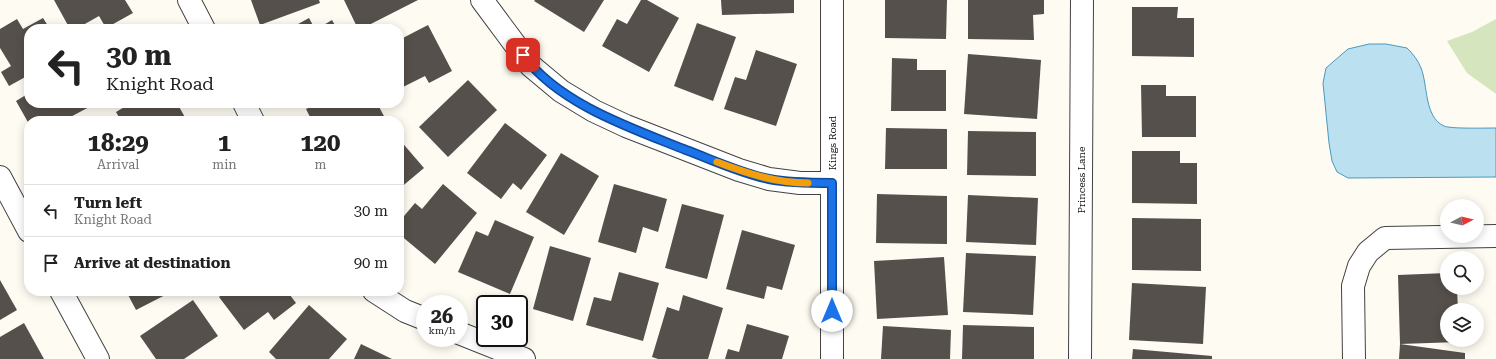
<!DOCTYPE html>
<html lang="en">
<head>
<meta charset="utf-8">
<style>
  body { margin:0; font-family:"Roboto Serif",serif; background:#f6f6f6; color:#222; height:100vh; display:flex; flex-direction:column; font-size:15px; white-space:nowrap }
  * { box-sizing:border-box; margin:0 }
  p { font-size:13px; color:#767676 }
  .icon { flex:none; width:22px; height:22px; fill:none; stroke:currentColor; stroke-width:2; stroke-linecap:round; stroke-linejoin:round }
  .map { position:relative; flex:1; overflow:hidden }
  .details { position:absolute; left:24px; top:116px; width:380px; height:180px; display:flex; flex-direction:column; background:#fff; border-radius:16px; box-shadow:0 2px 10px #0003 }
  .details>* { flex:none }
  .top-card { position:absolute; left:24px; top:24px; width:380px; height:84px; border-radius:16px; box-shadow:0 2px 10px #0003; background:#fff; color:#222; overflow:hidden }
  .needle { width:26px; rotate:83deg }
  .buttons { position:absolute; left:1440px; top:199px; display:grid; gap:8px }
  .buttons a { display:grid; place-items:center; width:44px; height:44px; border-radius:50%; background:#fff; box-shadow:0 2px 10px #0003; font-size:20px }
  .speed { position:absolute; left:416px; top:295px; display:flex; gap:8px; font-size:20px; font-weight:700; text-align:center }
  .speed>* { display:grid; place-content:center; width:52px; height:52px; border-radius:50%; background:#fff; box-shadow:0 2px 10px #0003; line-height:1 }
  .speed small { font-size:10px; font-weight:400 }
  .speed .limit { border:2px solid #111; border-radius:6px; background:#fff; color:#111 }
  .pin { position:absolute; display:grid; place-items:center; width:34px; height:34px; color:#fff; margin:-17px; border-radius:8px; box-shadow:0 2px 6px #0006 }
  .me { position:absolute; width:44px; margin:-22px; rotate:0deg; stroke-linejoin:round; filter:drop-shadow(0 0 3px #0008) }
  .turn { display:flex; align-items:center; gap:14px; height:84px; padding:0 16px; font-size:18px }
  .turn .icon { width:52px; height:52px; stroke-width:2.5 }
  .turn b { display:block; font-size:28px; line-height:34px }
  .eta { display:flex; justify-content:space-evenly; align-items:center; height:68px; text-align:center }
  .eta b { font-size:24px; font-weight:700; line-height:28px }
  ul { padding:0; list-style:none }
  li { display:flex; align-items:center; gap:12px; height:52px; padding:0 16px; border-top:1px solid #e0e0e0 }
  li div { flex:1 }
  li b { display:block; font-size:15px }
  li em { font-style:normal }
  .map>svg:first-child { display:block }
  .green { fill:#d5e5be }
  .water { fill:#bbe0f0; stroke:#4a99c0 }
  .building { fill:#56504c }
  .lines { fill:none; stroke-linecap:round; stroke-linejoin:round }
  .minor-casing { stroke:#424242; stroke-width:24 }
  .minor { stroke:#fff; stroke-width:22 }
  .route-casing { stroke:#114b97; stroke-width:10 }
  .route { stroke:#1a73e8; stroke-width:7 }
  .slow { stroke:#f59e0b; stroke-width:7 }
  .labels { text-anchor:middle; stroke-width:4; stroke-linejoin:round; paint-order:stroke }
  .street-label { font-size:10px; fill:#0f0f0f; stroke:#fff }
</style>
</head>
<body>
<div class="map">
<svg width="1496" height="359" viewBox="0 0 1496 359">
  <rect width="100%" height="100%" fill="#fefbf2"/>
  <!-- green -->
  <polygon class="green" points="1496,19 1496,94 1467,73 1447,41 1472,32"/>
  <!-- water -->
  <path class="water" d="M1369,44h17l21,4c6,6 11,12 14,20 7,17 3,49 23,58 6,3 42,2 52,2v49l-148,1 -11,-6 -5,-11 -3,-18 -6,-60 3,-15 22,-19z"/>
  <!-- building -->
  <g class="building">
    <polygon points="54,0 125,0 133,13 106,28 99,16 76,29 70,29"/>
    <polygon points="251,0 319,0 320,3 260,25"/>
    <polygon points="344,0 418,0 361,29 358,29"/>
    <polygon points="535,0 604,0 584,32 534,1"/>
    <polygon points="641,0 647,0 679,18 649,72 602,46 617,19 627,24"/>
    <polygon points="721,0 794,0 794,13 722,15"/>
    <polygon points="885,0 947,0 946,39 885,38"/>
    <polygon points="968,0 1044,0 1044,14 1033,15 1034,40 968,39"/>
    <polygon points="1132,7 1178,7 1177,18 1194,18 1194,57 1132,56"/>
    <polygon points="43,18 50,29 29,29 29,75 9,86 1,72 11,66 0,48 0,29 17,19 23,29"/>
    <polygon points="309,18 315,29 289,29"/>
    <polygon points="332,20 337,29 317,29"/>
    <polygon points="697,23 736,37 713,101 674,86"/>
    <polygon points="428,25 452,71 429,83 425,76 399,89 399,40"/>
    <polygon points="756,50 797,64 776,126 724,109 735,77 746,80"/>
    <polygon points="968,54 1041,60 1037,119 964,114"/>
    <polygon points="892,58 917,59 917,70 946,70 946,111 891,111"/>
    <polygon points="468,80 497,110 448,157 419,127"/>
    <polygon points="1141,85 1166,85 1166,96 1196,96 1196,137 1142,137"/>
    <polygon points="29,93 29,103 89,103 91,106 63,121 29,121 29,124 16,101"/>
    <polygon points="131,103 177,103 187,121 121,121 116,112"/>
    <polygon points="319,103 377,103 385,118 379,121 312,121 306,109"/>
    <polygon points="505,123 547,155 521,190 513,183 501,199 467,173"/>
    <polygon points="886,128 947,129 947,169 885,169"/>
    <polygon points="968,131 1036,132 1036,176 967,175"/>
    <polygon points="399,139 424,168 399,189"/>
    <polygon points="1132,151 1180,151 1180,163 1197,163 1197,204 1132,203"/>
    <polygon points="561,153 599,176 564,235 526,212"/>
    <polygon points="443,184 477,213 435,264 399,234 399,222 415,203 422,209"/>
    <polygon points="614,184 667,199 658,232 643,227 636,253 598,242"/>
    <polygon points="877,194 947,196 947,244 876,243"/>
    <polygon points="968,195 1038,198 1036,245 966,242"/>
    <polygon points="682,204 724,215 707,279 665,268"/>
    <polygon points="1132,218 1201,219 1201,271 1132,270"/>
    <polygon points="495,220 534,237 510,294 458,272 476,231 488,236"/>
    <polygon points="742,230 795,245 782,290 767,286 764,299 726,289"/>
    <polygon points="550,246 591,258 573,321 533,309"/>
    <polygon points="966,253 1036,256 1033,315 963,312"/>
    <polygon points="944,257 948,315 877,319 874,261"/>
    <polygon points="619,272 659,283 643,341 586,325 594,297 611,301"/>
    <polygon points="1447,273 1447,288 1457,288 1458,310 1447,310 1447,340 1458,340 1459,342 1400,344 1398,275"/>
    <polygon points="0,280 17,310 0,320"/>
    <polygon points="1132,283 1206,287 1203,344 1129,340"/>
    <polygon points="126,291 173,291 136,310"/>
    <polygon points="226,291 287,291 296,303 274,320 268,312 244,330 219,297"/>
    <polygon points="683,295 723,308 708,359 658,359 652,357 667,307 679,311"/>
    <polygon points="193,300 218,336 184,359 156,359 140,336"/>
    <polygon points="309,305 347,339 329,359 276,359 269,352"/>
    <polygon points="24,323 44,359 0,359 0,337"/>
    <polygon points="747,324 789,336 782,359 725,359 728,349 739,352"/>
    <polygon points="963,325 1034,327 1034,359 962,359"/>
    <polygon points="883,326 951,330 950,359 881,359"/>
    <polygon points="361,344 392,359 354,359"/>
    <polygon points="1400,344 1465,353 1465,359 1399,359"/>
    <polygon points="1133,349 1212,356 1212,359 1132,359"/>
  </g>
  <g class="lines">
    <defs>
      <g id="minor">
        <polyline points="189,0 204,29"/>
        <polyline points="482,0 531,66 561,91 594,111 626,126 739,170 769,179 800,183 832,183"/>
        <polyline points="244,103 253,121"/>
        <polyline points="0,177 29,231"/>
        <polyline points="61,291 98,359"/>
        <polyline points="374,291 405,311 425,319"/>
        <polyline points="459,333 524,359"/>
        <polyline points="832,359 832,0"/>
        <polyline points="1080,359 1082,0"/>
        <polyline points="1354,359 1353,286 1359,266 1368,252 1385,238 1496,236"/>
      </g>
    </defs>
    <!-- minor casing -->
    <use href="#minor" class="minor-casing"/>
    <!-- minor -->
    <use href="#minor" class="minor"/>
  </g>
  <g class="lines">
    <defs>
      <path id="route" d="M523,55c36,49 108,73 163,95 27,10 54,23 83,29 20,4 42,4 63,4v128"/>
    </defs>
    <!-- route casing -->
    <use href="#route" class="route-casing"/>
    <!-- route -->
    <use href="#route" class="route"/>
    <!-- slow -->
    <path class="slow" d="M717,162c29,11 59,21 91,21"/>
  </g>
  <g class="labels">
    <!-- street labels -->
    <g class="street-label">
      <text transform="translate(832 143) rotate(-90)" y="4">Kings Road</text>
      <text transform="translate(1081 180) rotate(-90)" y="4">Princess Lane</text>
    </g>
  </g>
</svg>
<div class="buttons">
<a><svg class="needle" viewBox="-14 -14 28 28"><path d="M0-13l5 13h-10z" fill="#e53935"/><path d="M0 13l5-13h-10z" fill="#767676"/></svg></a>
<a><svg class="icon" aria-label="search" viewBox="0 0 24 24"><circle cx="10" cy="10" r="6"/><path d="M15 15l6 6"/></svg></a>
<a><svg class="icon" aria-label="layers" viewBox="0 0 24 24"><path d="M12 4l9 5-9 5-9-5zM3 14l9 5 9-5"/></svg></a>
</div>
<div class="speed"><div>26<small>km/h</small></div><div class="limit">30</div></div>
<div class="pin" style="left:523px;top:55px;background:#d93025"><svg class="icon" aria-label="arrive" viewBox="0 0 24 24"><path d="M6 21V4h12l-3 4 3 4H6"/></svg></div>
<svg class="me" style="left:832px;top:311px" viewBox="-20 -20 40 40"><circle r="19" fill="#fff"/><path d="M0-13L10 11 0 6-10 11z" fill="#1a73e8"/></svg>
<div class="top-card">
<div class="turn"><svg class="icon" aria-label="left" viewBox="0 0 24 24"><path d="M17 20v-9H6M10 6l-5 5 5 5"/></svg><div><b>30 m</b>Knight Road</div></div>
</div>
<section class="details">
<div class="eta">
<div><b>18:29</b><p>Arrival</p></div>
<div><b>1</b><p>min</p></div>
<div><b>120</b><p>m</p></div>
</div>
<ul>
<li><svg class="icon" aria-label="left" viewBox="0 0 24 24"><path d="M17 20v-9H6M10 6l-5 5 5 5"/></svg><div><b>Turn left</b><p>Knight Road</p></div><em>30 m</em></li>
<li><svg class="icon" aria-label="arrive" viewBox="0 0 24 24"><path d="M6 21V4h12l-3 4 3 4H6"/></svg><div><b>Arrive at destination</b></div><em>90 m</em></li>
</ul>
</section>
</div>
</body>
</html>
